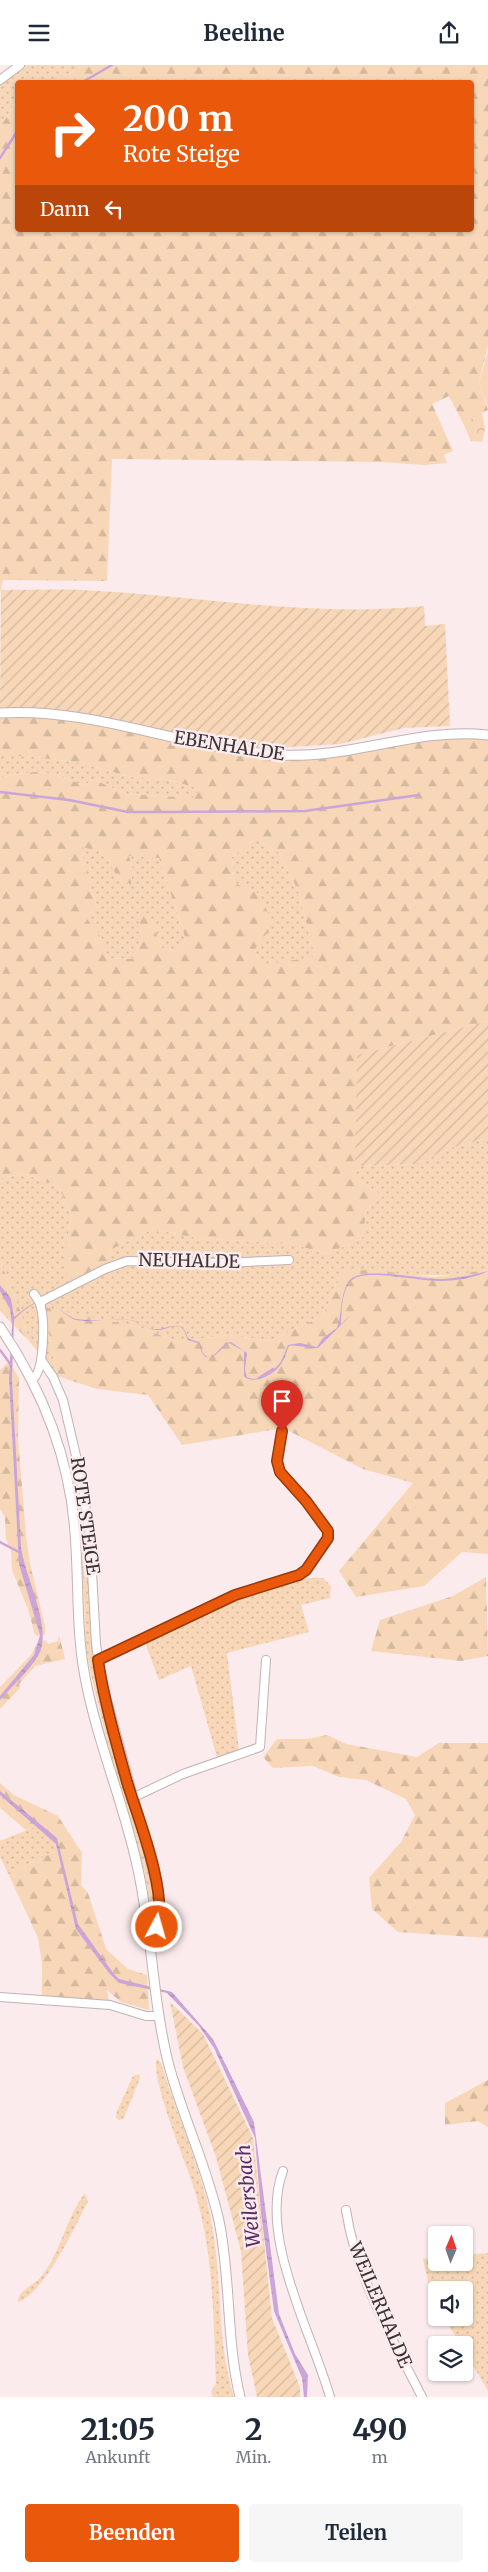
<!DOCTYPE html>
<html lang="de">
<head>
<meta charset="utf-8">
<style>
  body { margin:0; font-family:Merriweather,serif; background:#f6f6f7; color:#1f2937; height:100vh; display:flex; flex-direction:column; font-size:19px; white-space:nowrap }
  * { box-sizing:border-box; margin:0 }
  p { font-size:16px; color:#747a83 }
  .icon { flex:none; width:28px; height:28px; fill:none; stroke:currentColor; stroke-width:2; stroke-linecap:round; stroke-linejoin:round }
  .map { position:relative; height:2332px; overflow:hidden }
  .sheet { display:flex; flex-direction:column; background:#fff; flex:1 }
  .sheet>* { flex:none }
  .banner { position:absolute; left:15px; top:15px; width:459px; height:152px; border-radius:5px; box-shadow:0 1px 4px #0004; background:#ea580c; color:#fff; overflow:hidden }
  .needle { width:32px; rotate:2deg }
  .buttons { position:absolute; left:428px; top:2161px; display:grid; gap:10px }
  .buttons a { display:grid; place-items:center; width:45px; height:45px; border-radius:5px; background:#fff; box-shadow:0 1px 4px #0004; font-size:25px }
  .pin { position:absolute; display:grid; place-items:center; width:42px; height:42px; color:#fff; margin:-51px -21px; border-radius:50% 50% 50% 0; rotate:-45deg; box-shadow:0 0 5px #0007 }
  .pin .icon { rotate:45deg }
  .me { position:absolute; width:55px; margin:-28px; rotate:6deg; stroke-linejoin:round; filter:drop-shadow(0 0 4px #0008) }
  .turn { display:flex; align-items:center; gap:18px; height:105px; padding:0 25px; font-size:22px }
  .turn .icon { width:65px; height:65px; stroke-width:2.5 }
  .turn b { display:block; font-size:35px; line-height:42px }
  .then { display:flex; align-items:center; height:48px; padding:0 25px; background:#0003; gap:10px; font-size:19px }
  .eta { display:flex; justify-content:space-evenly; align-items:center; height:85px; text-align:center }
  .eta b { font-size:30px; font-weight:700; line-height:35px }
  .button { display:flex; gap:10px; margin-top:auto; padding:10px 25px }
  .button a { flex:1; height:58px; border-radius:5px; background:#ea580c; color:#fff; font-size:20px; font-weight:700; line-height:58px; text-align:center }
  .button a+a { background:#f6f6f7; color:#1f2937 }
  header { display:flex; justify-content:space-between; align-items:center; height:65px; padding:0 25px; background:#fff; font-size:22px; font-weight:700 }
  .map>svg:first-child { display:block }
  .grass { fill:url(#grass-dots) }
  .forest { fill:url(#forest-firs); fill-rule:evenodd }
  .park { fill:url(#park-crowns) }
  .garden { fill:url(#garden-furrows) }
  .pitch { fill:#f7d7b7 }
  .water { fill:url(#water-ripples) }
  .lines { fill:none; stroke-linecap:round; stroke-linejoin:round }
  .stream { stroke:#cba5d8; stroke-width:2.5 }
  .minor-casing { stroke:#c3b2b3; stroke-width:10 }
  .tertiary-casing { stroke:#c3b2b3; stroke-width:11 }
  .minor { stroke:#fff; stroke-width:8 }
  .tertiary { stroke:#fff; stroke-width:9 }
  .route-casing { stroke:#983908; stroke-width:12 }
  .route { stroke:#ea580c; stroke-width:9 }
  .labels { text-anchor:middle; stroke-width:5; stroke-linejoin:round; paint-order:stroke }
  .street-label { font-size:18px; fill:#3b3435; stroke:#fcebec }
  .water-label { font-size:19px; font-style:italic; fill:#5a2a68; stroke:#fcebec }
</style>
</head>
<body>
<header><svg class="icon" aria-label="menu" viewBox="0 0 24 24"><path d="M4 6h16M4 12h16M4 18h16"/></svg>Beeline<svg class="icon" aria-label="share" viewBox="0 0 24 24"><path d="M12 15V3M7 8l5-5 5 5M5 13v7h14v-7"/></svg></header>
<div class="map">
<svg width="488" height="2332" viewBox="0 0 488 2332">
  <defs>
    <pattern id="grass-dots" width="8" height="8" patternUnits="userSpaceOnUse" patternTransform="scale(1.25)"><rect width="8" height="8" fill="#f7d7b7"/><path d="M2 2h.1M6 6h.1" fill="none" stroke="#d5b99e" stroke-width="1.8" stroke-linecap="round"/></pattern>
    <pattern id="forest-firs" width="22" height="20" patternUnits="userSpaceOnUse" patternTransform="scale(1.25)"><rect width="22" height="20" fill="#f7d7b7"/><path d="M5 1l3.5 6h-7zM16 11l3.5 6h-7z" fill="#d5b99e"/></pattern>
    <pattern id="park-crowns" width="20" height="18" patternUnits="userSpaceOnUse" patternTransform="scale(1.25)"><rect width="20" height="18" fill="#f7d7b7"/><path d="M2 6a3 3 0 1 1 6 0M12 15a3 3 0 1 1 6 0" fill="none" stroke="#d5b99e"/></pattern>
    <pattern id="garden-furrows" width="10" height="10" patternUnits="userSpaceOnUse" patternTransform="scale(1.25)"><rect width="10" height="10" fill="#f7d7b7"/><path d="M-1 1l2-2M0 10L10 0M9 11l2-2" fill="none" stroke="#d5b99e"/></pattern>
    <pattern id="water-ripples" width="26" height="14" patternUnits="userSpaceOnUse" patternTransform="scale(1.25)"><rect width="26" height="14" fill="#cba5d8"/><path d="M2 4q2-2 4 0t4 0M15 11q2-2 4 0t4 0" fill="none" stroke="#a687b0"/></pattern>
  </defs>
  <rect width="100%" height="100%" fill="#fcebec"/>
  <!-- grass -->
  <g class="grass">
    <polygon points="25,0 86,0 52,17 18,18 17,35 0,62 0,19"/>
    <path d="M0,691h27l55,7 48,14 34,2 34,9 -2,10 -70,-4 -33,-15 -9,7c-37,-17 -45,-17 -84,-8z"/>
    <polygon points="255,774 278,787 298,825 315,892 259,901 255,884 260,829 234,818 232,792"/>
    <polygon points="82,782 104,787 117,811 131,820 133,805 129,790 159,793 186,875 175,887 162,883 148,849 138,848 142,876 132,894 108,893 99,869 87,854 96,838 84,804"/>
    <polygon points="488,1073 488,1205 454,1210 403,1210 336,1219 323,1251 269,1276 228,1270 179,1277 138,1262 44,1243 57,1311 29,1276 20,1245 0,1196 0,1113 24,1109 58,1121 72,1150 67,1176 105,1204 112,1184 153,1164 197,1173 292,1179 327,1189 362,1173 367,1143 383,1131 357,1114 355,1101 415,1099 453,1082"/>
    <polygon points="75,1394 86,1456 97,1609 142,1774 157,1840 154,1859 144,1805 113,1700 91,1610 86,1582 80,1452 69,1396"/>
    <polygon points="309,1513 323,1513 331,1521 330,1533 301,1540 309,1567 227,1588 239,1685 217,1692 191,1601 159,1615 145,1578 241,1533"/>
    <polygon points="44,1758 57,1786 8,1808 0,1792 0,1776"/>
    <path d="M157,1994l4,4c17,56 43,110 52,168 9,54 4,113 21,166h-21l-2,-6 5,-7c-3,-73 -2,-144 -28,-213 -7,-20 -38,-96 -31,-112z"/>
    <polygon points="139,2009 140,2013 124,2053 119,2055 116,2053 117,2046 133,2011"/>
    <path d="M85,2128l3,8c-12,24 -44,93 -70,101 -1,-11 16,-17 23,-25 20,-25 25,-59 44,-84z"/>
    <polygon points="488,2188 488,2326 464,2285 464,2280 461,2280 444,2253 464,2252 464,2225 436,2225 436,2239 431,2230 423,2194 436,2193 436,2198 464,2198 464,2190"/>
  </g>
  <!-- forest -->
  <g class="forest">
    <polygon points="86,0 488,0 488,280 479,317 488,345 463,358 449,331 432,339 453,386 444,390 447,398 425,400 380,397 112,394 107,516 3,515 0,528 0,62 17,36 18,165 471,165 471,18 52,17"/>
    <path d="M22,647l261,43 136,-19 69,-1v286l-131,34v124l26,17 -16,12 -5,30 -35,16 -35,-10 -96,-6 -43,-9 -41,20 -7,20 -28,14 -12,-12 2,-30 5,-26 -14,-29 -34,-12 -24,4v-400c39,-9 47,-9 84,8l9,-7 33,15 69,4 3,-10 -34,-9 -34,-2 -48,-14 -55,-7h-27v-43zM255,774l23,13 20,38 17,67 -56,8 -4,-16 18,-24 -13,-31 -26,-11 -2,-26zM82,782l22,6 13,23 14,9 2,-15 -4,-14 30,2 27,82 -11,12 -13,-4 -14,-35h-10l4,28 -10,18 -24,-1 -9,-24 -12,-15 9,-16 -12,-34z"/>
    <polygon points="0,1196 20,1245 29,1276 0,1246"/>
    <polygon points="370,1205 434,1212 488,1205 488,1489 462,1487 424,1521 356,1532 339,1506 413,1418 363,1404 283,1363 182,1380 148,1330 97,1324 57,1311 44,1242 138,1262 179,1277 228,1270 269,1276 323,1251 336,1219 346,1206"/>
    <polygon points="9,1297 19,1313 18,1373 26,1471 30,1499 45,1561 45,1569 39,1571 35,1570 28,1544 12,1505 11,1486 6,1474 5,1452 0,1444 0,1305"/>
    <polygon points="486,1512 488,1591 461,1596 371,1586 380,1555 453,1531"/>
    <polygon points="59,1570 65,1594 35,1601 19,1619 20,1623 0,1644 0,1622 31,1590 37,1579 45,1575 48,1579 58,1576"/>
    <polygon points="327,1670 346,1679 417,1692 439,1678 488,1678 488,1873 398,1867 372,1844 369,1813 401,1777 415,1750 406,1734 366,1715 339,1712 313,1701 273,1703 263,1692 277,1674 307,1674"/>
    <polygon points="0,1718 14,1730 58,1751 82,1788 81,1820 88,1828 106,1884 128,1904 147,1910 149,1945 121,1937 107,1925 109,1937 42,1932 42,1898 38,1873 8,1808 57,1786 44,1758 26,1765 0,1743"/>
    <polygon points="488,2015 488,2062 478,2056 445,2060 445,2038"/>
  </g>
  <!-- park -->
  <polygon class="park" points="482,348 485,364 482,377 471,376 463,358"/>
  <!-- garden -->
  <g class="garden">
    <path d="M1,525c27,0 54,-1 80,0 114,5 229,28 343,16l1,20 20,-2 5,102 -46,2 -64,16 -66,4 -62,-4 -119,-27 -69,-8h-24z"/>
    <polygon points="488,956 488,1073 453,1082 415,1099 355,1101 357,990"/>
    <polygon points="170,1937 203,1969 253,2073 272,2253 300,2322 300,2332 257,2332 248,2290 241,2186 216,2092 183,2002"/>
  </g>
  <!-- pitch -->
  <polygon class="pitch" points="488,286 488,343 479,317"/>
  <!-- water -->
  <g class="water">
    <path d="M488,1206c-12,7 -34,10 -48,10 -20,1 -74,-13 -88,-1 -11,10 -10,31 -11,44l11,-10 -34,34c-11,1 -19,-4 -29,-2 -3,6 -4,13 -8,18 -6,10 -28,22 -37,12v-25l-15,-8c-6,3 -19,23 -26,11 -3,-4 -2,-7 -5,-11l-10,-3c-2,-4 -3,-11 -8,-13 -7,-3 -15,3 -22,3 -10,0 -13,-5 -21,-8 -19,-7 -42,2 -61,-2 -11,-3 -24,-22 -37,-18 -8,2 -20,12 -25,18l-2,59 9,168c4,31 33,82 17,109 -10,16 -26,30 -38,44v-4l34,-41 6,-20 -21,-71 -10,-186 3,-53 -2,-16 -10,-18v-6l11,14 3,18c7,-5 18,-15 26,-16 12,-1 28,17 37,18 18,3 36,-1 54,1 9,1 14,9 24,9 8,1 19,-6 26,-2 5,2 5,9 8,12l10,3 4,11 5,5 5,-2 13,-13 5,-1 16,11 -2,17 2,7c9,6 26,-5 32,-13 4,-4 6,-13 9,-19l12,-2 17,4 6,-9 14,-10c6,-16 2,-34 13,-48 11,-14 70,-1 89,-1 16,0 33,-4 49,-8z"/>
    <polygon points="0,1726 57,1773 78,1859 114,1909 119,1914 172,1927 213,1974 254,2057 279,2249 295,2289 308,2310 307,2332 304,2332 302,2313 274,2246 261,2148 255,2073 214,1983 199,1961 167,1928 119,1918 109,1908 76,1864 56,1779 0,1730"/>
  </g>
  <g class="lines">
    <!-- stream -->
    <g class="stream">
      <polyline points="81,18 112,0"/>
      <polyline points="0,93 18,65"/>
      <polyline points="0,727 69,735 128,747 171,747 305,746 419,730"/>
      <polyline points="0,1285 11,1300"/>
      <polyline points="259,1313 273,1304"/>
      <polyline points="0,1477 19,1487"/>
    </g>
    <defs>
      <g id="minor">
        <polyline points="0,15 20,0"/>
        <polyline points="40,1239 44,1235 105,1204 127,1196 224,1198 289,1195"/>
        <polyline points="42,1296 53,1312 63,1335 81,1412 90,1471 96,1579 101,1613 150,1794 160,1837 159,1856 150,1874"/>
        <path d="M32,1315c13,-9 13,-61 8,-76 -1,-3 -4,-7 -6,-10"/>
        <polyline points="98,1595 235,1530 299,1510 306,1505 328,1473 328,1466 307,1436 280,1407 277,1396 282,1366"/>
        <polyline points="132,1733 183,1709 260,1682 266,1595"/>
        <polyline points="0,1932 110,1940 146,1951 159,1951"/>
        <path d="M283,2106c-25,65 29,162 47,226"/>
        <path d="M346,2145c10,67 46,128 76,187"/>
      </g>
      <g id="tertiary">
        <path d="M0,648c96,-6 186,37 281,42 71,4 136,-28 207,-20"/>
        <path d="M0,1262c42,62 70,131 75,206 4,48 1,97 10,144 12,64 38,124 52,188 15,65 15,132 31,197 14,54 39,104 51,159 12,58 7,118 21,176"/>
      </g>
    </defs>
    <!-- minor casing -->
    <use href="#minor" class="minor-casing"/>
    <!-- tertiary casing -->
    <use href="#tertiary" class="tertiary-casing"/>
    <!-- minor -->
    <use href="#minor" class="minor"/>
    <!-- tertiary -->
    <use href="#tertiary" class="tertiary"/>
  </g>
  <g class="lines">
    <defs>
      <path id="route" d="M157,1862c11,-35 -19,-109 -30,-145 -11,-40 -23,-81 -29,-122l137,-65 64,-20 7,-5 22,-32v-7l-22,-30 -26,-29 -3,-11 5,-30"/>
    </defs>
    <!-- route casing -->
    <use href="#route" class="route-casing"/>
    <!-- route -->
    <use href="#route" class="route"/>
  </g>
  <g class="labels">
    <!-- street labels -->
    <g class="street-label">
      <text transform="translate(229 681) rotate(9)" y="6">EBENHALDE</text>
      <text transform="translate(189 1196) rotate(1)" y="6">NEUHALDE</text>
      <text transform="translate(85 1451) rotate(82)" y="6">ROTE STEIGE</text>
      <text transform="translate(380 2240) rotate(67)" y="6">WEILERHALDE</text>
    </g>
    <!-- water labels -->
    <g class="water-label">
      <text transform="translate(248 2131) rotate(-96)" y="7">Weilersbach</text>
    </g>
  </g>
</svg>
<div class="buttons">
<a><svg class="needle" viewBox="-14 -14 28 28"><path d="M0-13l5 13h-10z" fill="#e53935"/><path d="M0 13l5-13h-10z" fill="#747a83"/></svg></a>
<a><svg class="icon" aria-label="sound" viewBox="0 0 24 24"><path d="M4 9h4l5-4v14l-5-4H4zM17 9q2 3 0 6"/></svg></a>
<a><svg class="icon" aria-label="layers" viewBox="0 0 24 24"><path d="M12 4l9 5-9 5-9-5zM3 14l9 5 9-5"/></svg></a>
</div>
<div class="pin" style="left:282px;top:1366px;background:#d93025"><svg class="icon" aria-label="arrive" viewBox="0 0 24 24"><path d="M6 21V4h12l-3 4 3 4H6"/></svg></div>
<svg class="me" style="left:157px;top:1862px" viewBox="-20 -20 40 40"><circle r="17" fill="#ea580c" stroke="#fff" stroke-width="3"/><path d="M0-11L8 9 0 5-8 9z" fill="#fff"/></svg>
<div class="banner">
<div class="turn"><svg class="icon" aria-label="right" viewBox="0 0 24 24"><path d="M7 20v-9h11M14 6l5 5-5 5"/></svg><div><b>200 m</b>Rote Steige</div></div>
<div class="then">Dann<svg class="icon" aria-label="left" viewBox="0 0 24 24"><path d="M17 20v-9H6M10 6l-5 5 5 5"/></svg></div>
</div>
</div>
<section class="sheet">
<div class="eta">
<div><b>21:05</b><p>Ankunft</p></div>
<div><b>2</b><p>Min.</p></div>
<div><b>490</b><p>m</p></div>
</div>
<div class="button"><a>Beenden</a><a>Teilen</a></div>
</section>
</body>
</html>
